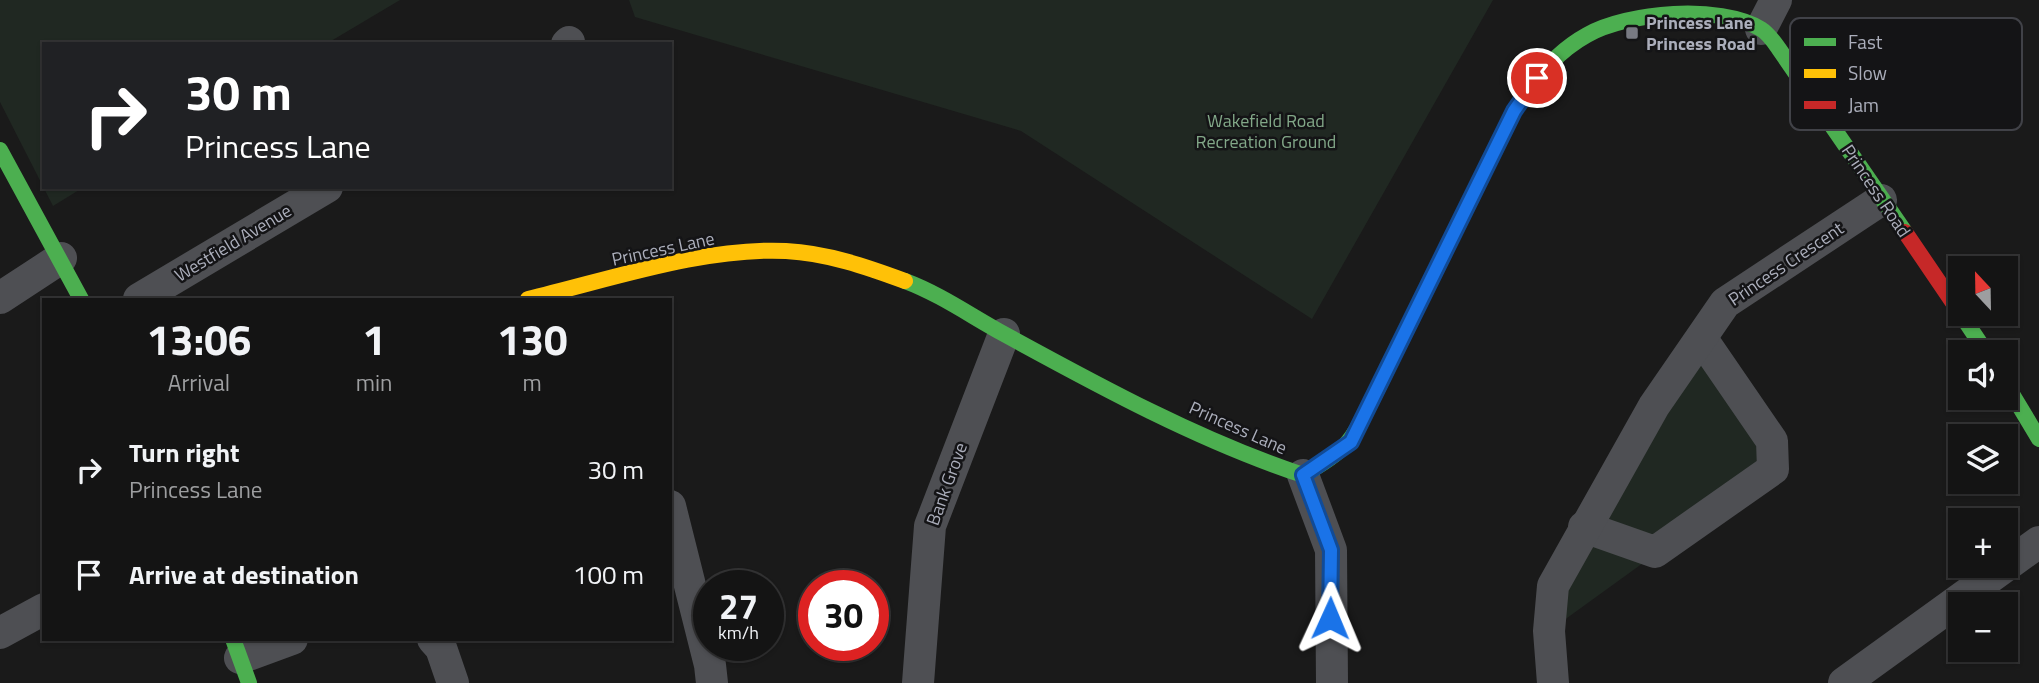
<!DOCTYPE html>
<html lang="en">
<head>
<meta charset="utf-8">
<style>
  body { margin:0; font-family:"Titillium Web",sans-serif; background:#212122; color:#f1f3f6; height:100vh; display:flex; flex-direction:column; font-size:26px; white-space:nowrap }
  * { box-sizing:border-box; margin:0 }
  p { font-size:23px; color:#9d9ea0 }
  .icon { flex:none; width:38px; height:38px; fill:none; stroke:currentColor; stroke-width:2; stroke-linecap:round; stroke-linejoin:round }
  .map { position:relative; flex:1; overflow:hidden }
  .side { position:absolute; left:42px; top:298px; width:630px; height:343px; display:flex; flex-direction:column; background:#141414; border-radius:0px; box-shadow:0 2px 5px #0004,0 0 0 2px #333334 }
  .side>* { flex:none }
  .hud { position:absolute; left:42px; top:42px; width:630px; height:147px; border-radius:0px; box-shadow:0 2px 5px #0004,0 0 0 2px #333334; background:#202124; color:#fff; overflow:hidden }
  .needle { width:46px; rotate:338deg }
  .buttons { position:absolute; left:1948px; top:256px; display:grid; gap:14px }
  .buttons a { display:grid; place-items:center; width:70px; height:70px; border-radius:0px; background:#141414; box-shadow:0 2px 5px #0004,0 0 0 2px #333334; font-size:35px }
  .speed { position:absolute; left:693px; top:570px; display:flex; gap:14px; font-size:35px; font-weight:700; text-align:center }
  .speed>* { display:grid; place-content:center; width:91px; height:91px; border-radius:50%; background:#141414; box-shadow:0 2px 5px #0004,0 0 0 2px #333334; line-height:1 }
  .speed small { font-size:18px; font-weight:400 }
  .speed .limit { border:10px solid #d22; background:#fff; color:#111 }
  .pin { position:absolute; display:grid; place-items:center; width:60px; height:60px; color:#fff; margin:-30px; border:4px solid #fff; border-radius:50%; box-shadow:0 2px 7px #0007 }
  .me { position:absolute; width:77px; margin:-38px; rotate:1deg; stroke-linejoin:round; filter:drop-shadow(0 0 5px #0008) }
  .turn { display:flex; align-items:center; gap:24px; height:147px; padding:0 28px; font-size:32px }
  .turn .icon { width:91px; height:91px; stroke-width:2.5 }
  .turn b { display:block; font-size:49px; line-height:60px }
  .eta { display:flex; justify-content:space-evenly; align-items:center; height:119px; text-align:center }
  .eta b { font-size:42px; font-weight:700; line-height:49px }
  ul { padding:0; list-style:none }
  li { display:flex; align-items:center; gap:21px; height:105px; padding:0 28px }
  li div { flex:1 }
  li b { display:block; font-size:26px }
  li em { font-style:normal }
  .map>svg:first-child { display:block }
  .green { fill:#202822 }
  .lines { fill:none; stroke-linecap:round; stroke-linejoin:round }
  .street { stroke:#4e4f53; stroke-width:32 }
  .fast { stroke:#4caf50; stroke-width:16 }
  .slow { stroke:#ffc107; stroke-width:16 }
  .jam { stroke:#c62828; stroke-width:16 }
  .route-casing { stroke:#114b97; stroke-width:18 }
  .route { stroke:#1a73e8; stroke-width:12 }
  .poi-dot { fill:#787a83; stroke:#141416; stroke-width:2.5 }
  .labels { text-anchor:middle; stroke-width:5; stroke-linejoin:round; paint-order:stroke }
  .poi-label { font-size:18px; font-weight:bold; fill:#abaebb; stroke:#141416; text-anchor:start }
  .park-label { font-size:18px; fill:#82a788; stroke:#141416 }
  .street-label { font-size:18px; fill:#abaebb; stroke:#141416 }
  .key { fill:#141416; stroke:#414248; stroke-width:2 }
  .key-label { font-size:19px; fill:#abaebb }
</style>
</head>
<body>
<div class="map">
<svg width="2039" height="683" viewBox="0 0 2039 683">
  <rect width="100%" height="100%" fill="#1a1a1a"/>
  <!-- green -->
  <g class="green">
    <polygon points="0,0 400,0 326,44 44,44 44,187 84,187 53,206 0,102"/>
    <polygon points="629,0 1493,0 1312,319 1021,131 635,17"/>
    <polygon points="1702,339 1773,469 1549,631 1553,586"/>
  </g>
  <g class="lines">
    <!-- street -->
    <g class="street">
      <polyline points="1761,29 1776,0"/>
      <polyline points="567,44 569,42"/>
      <polyline points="0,298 61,258"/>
      <polyline points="139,299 327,187"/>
      <polyline points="1303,475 1331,550 1332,683"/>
      <polyline points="670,506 710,665 712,683"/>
      <polyline points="1584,527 1655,552 1773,469 1772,441 1702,339"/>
      <polyline points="0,633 44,609"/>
      <polyline points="433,639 441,648 453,683"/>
      <polyline points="240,658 292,639"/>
      <polyline points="918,683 930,526 1004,334"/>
      <polyline points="1553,683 1549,631 1553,586 1654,406 1725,303 1881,200"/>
      <polyline points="1844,683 2039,542"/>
    </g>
    <!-- fast -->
    <g class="fast">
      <path d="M1513,113c18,-30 43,-61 74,-78 41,-23 132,-31 174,-6 8,5 13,13 18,20l126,183"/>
      <polyline points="0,150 81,299"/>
      <path d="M905,281c35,13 66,35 99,53 95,52 196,107 299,141 45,-25 48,-33 71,-79"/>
      <polyline points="1960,313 1986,352"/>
      <polyline points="2006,384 2039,439"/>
      <polyline points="233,639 249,683"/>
    </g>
    <!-- slow -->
    <g class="slow">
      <path d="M528,299c81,-19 175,-52 258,-48 41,2 81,16 119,30"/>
      <polyline points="1374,396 1513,113"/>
    </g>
    <!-- jam -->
    <polyline class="jam" points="1905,232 1960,313"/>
  </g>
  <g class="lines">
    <defs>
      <polyline id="route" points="1330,618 1331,550 1303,475 1351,442 1514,111 1537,78"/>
    </defs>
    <!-- route casing -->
    <use href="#route" class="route-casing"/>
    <!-- route -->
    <use href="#route" class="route"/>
  </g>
  <!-- markers -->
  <rect class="poi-dot" x="1625" y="26" width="14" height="14" rx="3.5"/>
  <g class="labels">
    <!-- poi labels -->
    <g class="poi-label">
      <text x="1646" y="29">Princess Lane<tspan x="1646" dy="21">Princess Road</tspan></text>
    </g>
    <!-- park labels -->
    <g class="park-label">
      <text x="1266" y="127">Wakefield Road<tspan x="1266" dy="21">Recreation Ground</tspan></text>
    </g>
    <!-- street labels -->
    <g class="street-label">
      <text transform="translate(1876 191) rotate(56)" y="6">Princess Road</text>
      <text transform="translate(233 243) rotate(-31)" y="6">Westfield Avenue</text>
      <text transform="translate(663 249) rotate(-12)" y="6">Princess Lane</text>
      <text transform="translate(1786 264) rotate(-34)" y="6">Princess Crescent</text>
      <text transform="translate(1238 428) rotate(24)" y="6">Princess Lane</text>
      <text transform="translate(947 484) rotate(-70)" y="6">Bank Grove</text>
    </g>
  </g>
  <!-- legend -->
  <rect x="1790" y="18" width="232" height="112" rx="10" class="key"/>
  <rect x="1804" y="38" width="32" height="8" fill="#4caf50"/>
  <rect x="1804" y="69" width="32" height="9" fill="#ffc107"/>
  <rect x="1804" y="101" width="32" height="8" fill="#c62828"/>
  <g class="key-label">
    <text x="1848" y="49">Fast</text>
    <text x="1848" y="80">Slow</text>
    <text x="1848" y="112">Jam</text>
  </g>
</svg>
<div class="buttons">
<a><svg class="needle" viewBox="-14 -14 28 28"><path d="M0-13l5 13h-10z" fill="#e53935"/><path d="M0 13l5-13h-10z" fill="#9d9ea0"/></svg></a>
<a><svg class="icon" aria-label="sound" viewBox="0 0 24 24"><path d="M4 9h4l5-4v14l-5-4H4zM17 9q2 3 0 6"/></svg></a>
<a><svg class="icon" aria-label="layers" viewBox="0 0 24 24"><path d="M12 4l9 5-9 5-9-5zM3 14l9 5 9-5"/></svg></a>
<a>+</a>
<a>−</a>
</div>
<div class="speed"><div>27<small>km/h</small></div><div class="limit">30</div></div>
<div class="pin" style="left:1537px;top:78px;background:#d93025"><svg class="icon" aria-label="arrive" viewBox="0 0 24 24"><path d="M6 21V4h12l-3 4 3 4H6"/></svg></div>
<svg class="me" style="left:1330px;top:618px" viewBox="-20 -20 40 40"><path d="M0-17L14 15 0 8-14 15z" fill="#1a73e8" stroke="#fff" stroke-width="4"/></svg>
<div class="hud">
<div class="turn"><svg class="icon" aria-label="right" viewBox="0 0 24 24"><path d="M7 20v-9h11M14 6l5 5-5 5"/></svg><div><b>30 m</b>Princess Lane</div></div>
</div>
<section class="side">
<div class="eta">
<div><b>13:06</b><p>Arrival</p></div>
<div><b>1</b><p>min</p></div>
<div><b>130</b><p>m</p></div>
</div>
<ul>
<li><svg class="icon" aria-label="right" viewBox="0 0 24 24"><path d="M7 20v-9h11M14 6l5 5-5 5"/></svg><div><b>Turn right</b><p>Princess Lane</p></div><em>30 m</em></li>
<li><svg class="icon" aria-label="arrive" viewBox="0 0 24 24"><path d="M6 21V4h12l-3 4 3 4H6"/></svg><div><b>Arrive at destination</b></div><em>100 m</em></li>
</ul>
</section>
</div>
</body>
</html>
